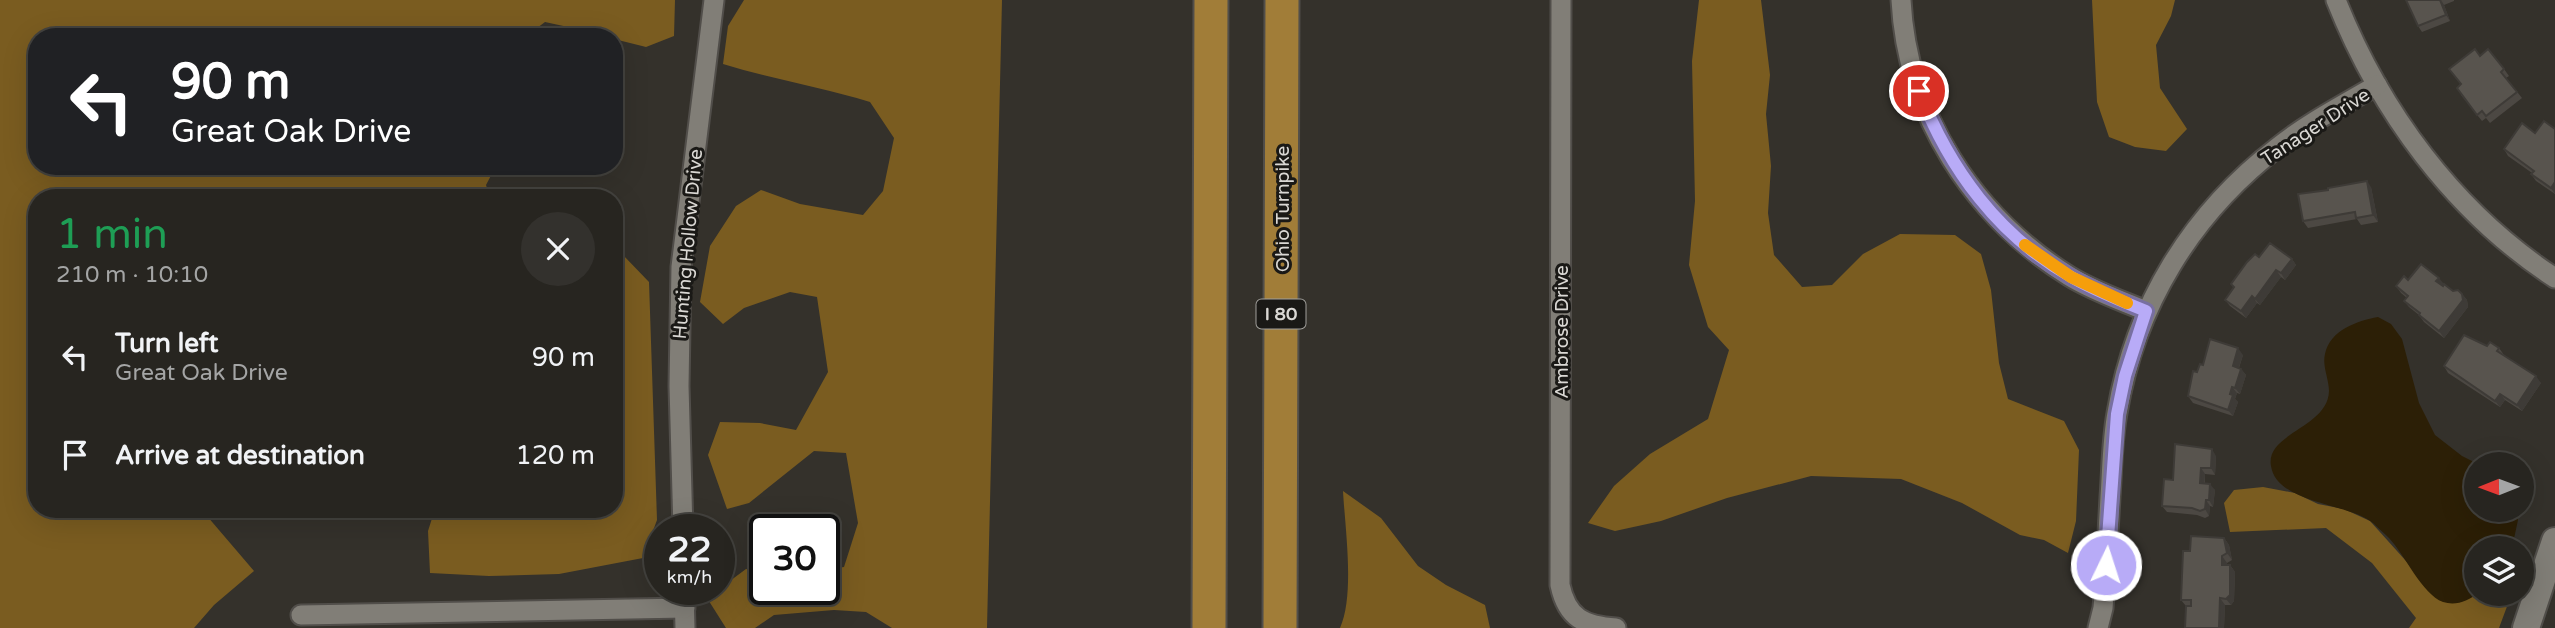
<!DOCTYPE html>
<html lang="en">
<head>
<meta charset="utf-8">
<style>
  body { margin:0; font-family:"Varela Round",sans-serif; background:#33312d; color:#f1f3f6; height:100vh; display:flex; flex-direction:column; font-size:26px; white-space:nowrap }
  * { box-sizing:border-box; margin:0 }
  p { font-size:23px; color:#a4a5a5 }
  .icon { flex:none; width:38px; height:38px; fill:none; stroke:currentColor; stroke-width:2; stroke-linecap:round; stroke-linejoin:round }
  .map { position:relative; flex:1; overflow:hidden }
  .details { position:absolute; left:28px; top:189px; width:595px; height:329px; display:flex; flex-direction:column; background:#272520; border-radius:28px; box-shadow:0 7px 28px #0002,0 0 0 2px #43423e }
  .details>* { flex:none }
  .top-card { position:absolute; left:28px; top:28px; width:595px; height:147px; border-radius:28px; box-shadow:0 7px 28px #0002,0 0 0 2px #43423e; background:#202124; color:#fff; overflow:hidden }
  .needle { width:46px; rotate:269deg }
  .buttons { position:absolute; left:2464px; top:452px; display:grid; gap:14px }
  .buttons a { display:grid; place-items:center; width:70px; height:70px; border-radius:50%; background:#272520; box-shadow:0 7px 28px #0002,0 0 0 2px #43423e; font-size:35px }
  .speed { position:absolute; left:644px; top:514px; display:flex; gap:14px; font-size:35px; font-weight:700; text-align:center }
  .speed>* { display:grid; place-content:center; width:91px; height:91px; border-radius:50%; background:#272520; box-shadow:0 7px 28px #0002,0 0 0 2px #43423e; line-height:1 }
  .speed small { font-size:18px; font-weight:400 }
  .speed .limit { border:4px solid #111; border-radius:10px; background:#fff; color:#111 }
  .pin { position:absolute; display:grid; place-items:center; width:60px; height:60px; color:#fff; margin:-30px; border:4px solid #fff; border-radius:50%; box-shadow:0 2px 7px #0007 }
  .me { position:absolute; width:77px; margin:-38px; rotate:4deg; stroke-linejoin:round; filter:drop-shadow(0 0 5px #0008) }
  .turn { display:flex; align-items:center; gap:24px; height:147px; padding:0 28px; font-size:32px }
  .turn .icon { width:91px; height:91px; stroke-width:2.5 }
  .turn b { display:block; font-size:49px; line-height:60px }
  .round { display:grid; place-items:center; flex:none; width:74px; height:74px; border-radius:37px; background:#33312d }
  .overview { display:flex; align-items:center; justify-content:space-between; height:119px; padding:0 28px }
  h1 { font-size:42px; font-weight:600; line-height:52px; color:#1e9e55 }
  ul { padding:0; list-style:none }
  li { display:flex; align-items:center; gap:21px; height:98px; padding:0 28px }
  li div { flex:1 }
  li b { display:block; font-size:26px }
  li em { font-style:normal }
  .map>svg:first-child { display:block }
  .forest { fill:#7a5c20 }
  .water { fill:#2c1f06 }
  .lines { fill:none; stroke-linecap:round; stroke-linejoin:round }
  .street-casing { stroke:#514e4a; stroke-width:23 }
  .secondary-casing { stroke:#514e4a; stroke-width:30 }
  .highway-casing { stroke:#514e4a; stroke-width:37 }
  .street { stroke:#817e77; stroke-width:19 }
  .secondary { stroke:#817e77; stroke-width:26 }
  .highway { stroke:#a17d38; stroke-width:33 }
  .wall { fill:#4c4843 }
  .shaded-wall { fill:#3e3b37 }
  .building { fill:#58544e; stroke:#3e3b37; stroke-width:2 }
  .route-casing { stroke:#786fa1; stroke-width:18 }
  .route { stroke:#b8abf7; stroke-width:12 }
  .slow { stroke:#f59e0b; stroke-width:12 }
  .labels { text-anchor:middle; stroke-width:6; stroke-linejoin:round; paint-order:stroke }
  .shield { fill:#1a1916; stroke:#a09f9b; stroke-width:2 }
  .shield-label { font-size:18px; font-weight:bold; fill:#dad8d4 }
  .street-label { font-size:19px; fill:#dad8d4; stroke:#1a1916 }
</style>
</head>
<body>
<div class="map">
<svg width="2555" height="628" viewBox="0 0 2555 628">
  <rect width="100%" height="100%" fill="#34312b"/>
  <!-- forest -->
  <g class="forest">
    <polygon points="0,0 675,0 674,36 646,47 614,39 614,37 545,22 525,37 37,37 37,166 496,166 486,185 490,198 37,198 37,509 197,509 207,516 254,571 214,605 194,628 0,628"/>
    <path d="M744,0h258l-15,628h-95l-26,-16 -32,-2 -60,5 -19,13h-29l-19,-30 39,-29 19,3v18h59v-20l20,-3 14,-44 -12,-70 -32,-2 -65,52 -22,6 -19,-54 12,-33 40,1 36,7 32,-58 -11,-75 -27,-5 -46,16 -21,16 -23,-22 10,-56 26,-40 25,-16 39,14 63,11 20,-24 11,-53 -24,-36c-48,-15 -98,-23 -147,-38l5,-38z"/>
    <polygon points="1699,0 1761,0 1770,75 1766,114 1771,166 1768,213 1774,255 1802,287 1832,285 1863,254 1900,234 1955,235 1981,254 1991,290 1999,363 2008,399 2064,421 2079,450 2076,521 2068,553 2044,540 2020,535 1962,503 1901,479 1811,476 1727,498 1661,521 1615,531 1588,523 1614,486 1650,454 1708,419 1729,350 1708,327 1689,265 1695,201 1692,61"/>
    <polygon points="2092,0 2175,0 2171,16 2156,45 2160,88 2187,129 2166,151 2135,147 2109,137 2097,102"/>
    <polygon points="614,252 623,255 649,282 657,520 643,558 559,574 489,576 430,573 428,531 435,509 614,509"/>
    <polygon points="2263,487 2295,493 2318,504 2344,509 2370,521 2406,561 2428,590 2475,596 2478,593 2512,593 2499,628 2409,628 2416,618 2372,563 2326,528 2230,532 2224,503 2234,490"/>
    <path d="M1343,491l38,27 37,48 28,19 39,20 5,23h-150c15,-33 5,-100 3,-137z"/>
  </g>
  <!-- water -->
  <path class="water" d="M2378,317l13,7 11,15 17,64 16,32 27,21 16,8 -2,45h40l2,11 -6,28h-36l2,45c-10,8 -22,13 -35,9 -21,-8 -38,-47 -54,-64 -5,-5 -11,-10 -16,-15 -24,-20 -96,-19 -102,-57 -6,-33 57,-38 58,-75 0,-12 -7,-25 -4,-37 5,-24 32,-33 53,-37z"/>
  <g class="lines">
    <defs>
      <g id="street">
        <path d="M1561,0l-1,585c7,33 24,41 56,43"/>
        <path d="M1901,0c6,115 72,216 168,276 24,15 51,24 77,35"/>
        <path d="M2336,0c44,111 118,212 219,278"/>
        <polyline points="683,530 679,386 681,267 714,0"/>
        <polyline points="684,590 685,628"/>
        <polyline points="301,615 685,608"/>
        <path d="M2098,628l5,-20c3,-37 5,-74 7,-111 2,-28 2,-57 7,-84 18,-108 75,-200 161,-266 30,-24 65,-42 99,-62"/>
      </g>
      <polyline id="secondary" points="2526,628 2555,541"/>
      <g id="highway">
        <polyline points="1209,628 1211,0"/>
        <polyline points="1280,628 1282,0"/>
      </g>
    </defs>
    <!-- street casing -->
    <use href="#street" class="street-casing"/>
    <!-- secondary casing -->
    <use href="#secondary" class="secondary-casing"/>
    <!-- highway casing -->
    <use href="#highway" class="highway-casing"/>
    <!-- street -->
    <use href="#street" class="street"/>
    <!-- secondary -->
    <use href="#secondary" class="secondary"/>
    <!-- highway -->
    <use href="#highway" class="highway"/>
  </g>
  <!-- wall -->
  <g class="wall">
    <polygon points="2406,0 2454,0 2454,1 2444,5 2450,21 2422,32 2418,26"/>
    <polygon points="2480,56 2504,69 2509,76 2506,78 2522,98 2490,123 2486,118 2482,121 2461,95 2461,85"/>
    <polygon points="2555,129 2555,194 2536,181 2531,174 2532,173 2508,156 2504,149"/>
    <polygon points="2371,187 2378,222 2361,225 2357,219 2308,228 2303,221"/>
    <polygon points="2259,257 2292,259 2296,265 2285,280 2281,277 2260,305 2257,303 2246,318 2230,306 2225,300 2234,288 2231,284"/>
    <polygon points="2408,280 2444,284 2442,286 2453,291 2462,294 2467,300 2468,307 2444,338 2424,322 2419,315 2409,307 2404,301 2407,298 2401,293 2396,286"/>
    <polygon points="2487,346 2499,348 2504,355 2541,383 2522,411 2505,400 2500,407 2448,373 2444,366"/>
    <polygon points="2243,355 2239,368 2241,369 2246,375 2240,394 2237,393 2235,399 2238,402 2233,416 2193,403 2188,396 2197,372 2203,365"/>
    <polygon points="2216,456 2215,475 2205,474 2205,483 2215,490 2213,507 2210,506 2209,516 2205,518 2197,515 2167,512 2162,506 2173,480"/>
    <polygon points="2224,538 2229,545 2232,560 2227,563 2227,565 2230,565 2235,572 2234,601 2231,605 2225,605 2224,628 2185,628 2186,606 2181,600"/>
  </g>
  <!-- shaded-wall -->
  <g class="shaded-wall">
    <polygon points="2441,0 2444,5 2450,21 2446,15"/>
    <polygon points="2367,181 2371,187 2378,222 2373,215"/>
    <polygon points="2555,182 2555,194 2551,188"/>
    <polygon points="2292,259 2296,265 2285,280 2281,273"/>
    <polygon points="2276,270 2281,277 2260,305 2255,299"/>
    <polygon points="2439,278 2444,284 2441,288 2436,281"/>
    <polygon points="2462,294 2467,300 2468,307 2444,338 2439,331"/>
    <polygon points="2252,296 2257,303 2246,318 2241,311"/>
    <polygon points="2238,348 2243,355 2237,373 2233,366"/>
    <polygon points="2241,369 2246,375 2240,394 2235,388"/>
    <polygon points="2536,376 2541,383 2522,411 2517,405"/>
    <polygon points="2232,387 2237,393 2235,399 2238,402 2233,416 2228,410 2230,394"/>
    <polygon points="2500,394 2505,400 2500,407 2495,401"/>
    <polygon points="2212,449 2216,456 2215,475 2211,468"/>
    <polygon points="2201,468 2205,474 2204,489 2200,483"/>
    <polygon points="2210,484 2215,490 2213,507 2209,500"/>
    <polygon points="2206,500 2210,506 2209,516 2205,509"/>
    <polygon points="2224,538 2229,545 2232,560 2227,553"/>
    <polygon points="2222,556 2227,563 2227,572 2222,565"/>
    <polygon points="2230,565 2235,572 2234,601 2231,605 2226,599"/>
    <polygon points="2220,598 2225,605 2224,628 2219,628"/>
  </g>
  <!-- building -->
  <g class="building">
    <polygon points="2406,0 2440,0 2446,15 2418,26"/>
    <polygon points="2475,49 2480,56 2488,49 2504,69 2501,72 2517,92 2486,116 2482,111 2477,115 2457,88 2461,84 2449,69"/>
    <polygon points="2544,121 2555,129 2555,182 2551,188 2531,174 2534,171 2504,149 2522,123 2535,133"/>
    <polygon points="2367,181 2373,215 2356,218 2355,212 2303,221 2298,194 2328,190 2328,188"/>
    <polygon points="2270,243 2292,259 2281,273 2276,270 2255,299 2252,296 2241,311 2225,300 2234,287 2231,284 2247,262 2255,254 2259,257"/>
    <polygon points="2421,264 2439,278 2436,281 2443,286 2444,284 2453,291 2458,290 2462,294 2463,300 2439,331 2419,315 2420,313 2404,301 2408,296 2396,286 2404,276 2408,280"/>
    <polygon points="2464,335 2487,346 2490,342 2499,348 2497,351 2536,376 2517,405 2500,394 2495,401 2444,366"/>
    <polygon points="2210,339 2238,348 2233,366 2241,369 2235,388 2232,387 2230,394 2233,395 2228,410 2188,396 2193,371 2197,372 2200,364 2203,365"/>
    <polygon points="2175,444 2212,449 2211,468 2201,468 2200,483 2210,484 2209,500 2206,500 2205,509 2200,511 2192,508 2162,506 2164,479 2173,480"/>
    <polygon points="2191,536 2224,538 2227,553 2222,556 2222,565 2230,565 2230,595 2226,599 2220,598 2219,628 2185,628 2186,606 2191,606 2191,600 2181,600 2183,551 2190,551"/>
  </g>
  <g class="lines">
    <defs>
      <path id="route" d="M1919,91c30,78 80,146 154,187 23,13 48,23 73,33l-21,65 -8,38 -11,151"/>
    </defs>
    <!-- route casing -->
    <use href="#route" class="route-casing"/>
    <!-- route -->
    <use href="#route" class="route"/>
    <!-- slow -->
    <polyline class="slow" points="2025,245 2071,277 2127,303"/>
  </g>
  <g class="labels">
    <!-- shield labels -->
    <rect class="shield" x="1256.5" y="299.5" width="49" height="29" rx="5"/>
    <g class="shield-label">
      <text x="1281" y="320">I 80</text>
    </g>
    <!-- street labels -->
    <g class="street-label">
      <text transform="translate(2315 126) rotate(-33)" y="7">Tanager Drive</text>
      <text transform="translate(1282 209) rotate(-90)" y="7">Ohio Turnpike</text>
      <text transform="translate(687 244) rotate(-85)" y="7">Hunting Hollow Drive</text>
      <text transform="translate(1561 332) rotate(-90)" y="7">Ambrose Drive</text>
    </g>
  </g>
</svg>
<div class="buttons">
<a><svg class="needle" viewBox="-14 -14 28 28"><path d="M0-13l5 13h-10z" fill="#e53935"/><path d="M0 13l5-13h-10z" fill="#a4a5a5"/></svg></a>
<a><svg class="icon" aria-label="layers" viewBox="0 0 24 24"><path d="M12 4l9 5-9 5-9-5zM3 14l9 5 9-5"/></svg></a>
</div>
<div class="speed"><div>22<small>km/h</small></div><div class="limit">30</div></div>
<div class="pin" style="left:1919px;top:91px;background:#d93025"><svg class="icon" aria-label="arrive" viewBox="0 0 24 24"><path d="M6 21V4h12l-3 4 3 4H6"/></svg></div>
<svg class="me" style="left:2106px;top:565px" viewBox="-20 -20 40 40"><circle r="17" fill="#b8abf7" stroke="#fff" stroke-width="3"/><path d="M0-11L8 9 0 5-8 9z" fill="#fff"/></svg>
<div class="top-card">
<div class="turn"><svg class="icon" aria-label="left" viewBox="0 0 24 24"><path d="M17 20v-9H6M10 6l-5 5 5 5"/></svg><div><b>90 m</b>Great Oak Drive</div></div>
</div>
<section class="details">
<div class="overview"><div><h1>1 min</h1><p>210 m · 10:10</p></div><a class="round"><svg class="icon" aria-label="close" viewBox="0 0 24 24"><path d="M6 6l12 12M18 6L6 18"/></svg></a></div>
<ul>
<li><svg class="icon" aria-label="left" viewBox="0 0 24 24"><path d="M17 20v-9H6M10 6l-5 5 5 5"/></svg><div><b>Turn left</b><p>Great Oak Drive</p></div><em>90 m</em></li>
<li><svg class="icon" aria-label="arrive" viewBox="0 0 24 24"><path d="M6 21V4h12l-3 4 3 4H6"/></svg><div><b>Arrive at destination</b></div><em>120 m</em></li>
</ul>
</section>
</div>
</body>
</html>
